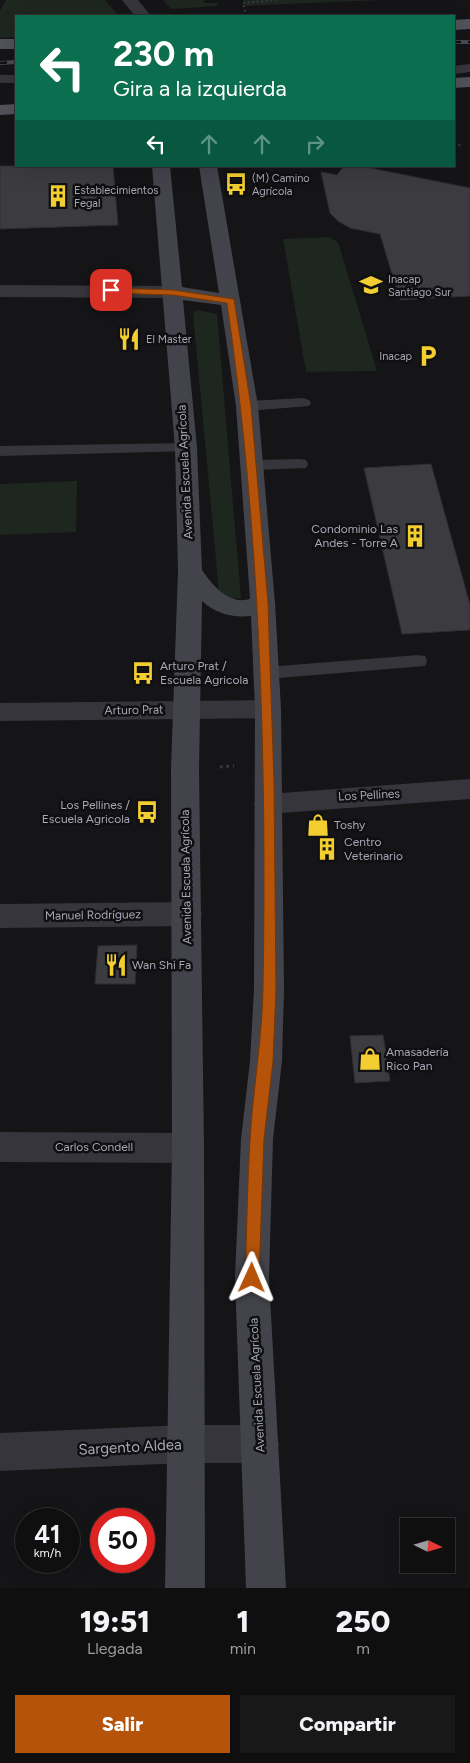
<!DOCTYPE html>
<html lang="es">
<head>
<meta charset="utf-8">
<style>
  body { margin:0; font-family:Figtree,sans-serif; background:#191819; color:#f1f3f6; height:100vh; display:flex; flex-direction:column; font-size:19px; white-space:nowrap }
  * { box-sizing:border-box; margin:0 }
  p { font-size:16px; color:#9c9c9f }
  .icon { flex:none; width:28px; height:28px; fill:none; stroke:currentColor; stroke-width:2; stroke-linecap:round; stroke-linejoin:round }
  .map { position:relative; height:1588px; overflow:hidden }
  .sheet { display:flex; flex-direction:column; background:#100f10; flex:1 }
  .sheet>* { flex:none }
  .hud { position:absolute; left:15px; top:15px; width:440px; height:152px; border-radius:0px; box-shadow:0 5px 20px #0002,0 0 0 1px #302f30; background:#0b6e4f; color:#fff; overflow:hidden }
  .needle { width:32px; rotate:95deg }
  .tools { position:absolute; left:400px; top:1518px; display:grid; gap:10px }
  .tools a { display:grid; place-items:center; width:55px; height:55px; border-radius:0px; background:#100f10; box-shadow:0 5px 20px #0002,0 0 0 1px #302f30; font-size:25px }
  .speed { position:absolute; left:15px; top:1508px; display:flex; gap:10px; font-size:25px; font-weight:700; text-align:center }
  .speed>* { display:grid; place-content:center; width:65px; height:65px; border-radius:50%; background:#100f10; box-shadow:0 5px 20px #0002,0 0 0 1px #302f30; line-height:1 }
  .speed small { font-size:12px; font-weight:400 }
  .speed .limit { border:8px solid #d22; background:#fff; color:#111 }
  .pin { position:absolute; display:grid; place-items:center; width:42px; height:42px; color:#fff; margin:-21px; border-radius:10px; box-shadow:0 2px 8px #0006 }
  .me { position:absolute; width:55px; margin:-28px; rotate:1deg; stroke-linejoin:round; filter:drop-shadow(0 0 4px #0008) }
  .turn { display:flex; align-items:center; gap:18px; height:105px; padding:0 15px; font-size:22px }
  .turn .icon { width:65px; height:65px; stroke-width:2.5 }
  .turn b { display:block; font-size:35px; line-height:42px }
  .lanes { display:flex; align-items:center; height:48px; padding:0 15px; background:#0003; justify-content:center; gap:25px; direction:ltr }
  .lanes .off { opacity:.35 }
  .eta { display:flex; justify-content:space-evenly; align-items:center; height:85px; text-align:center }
  .eta b { font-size:30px; font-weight:800; line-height:35px }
  .button { display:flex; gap:10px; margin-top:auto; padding:10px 15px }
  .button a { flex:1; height:58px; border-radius:0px; background:#b45309; color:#fff; font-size:20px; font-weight:800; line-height:58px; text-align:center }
  .button a+a { background:#191819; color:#f1f3f6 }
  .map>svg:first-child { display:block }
  .green { fill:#1e2620 }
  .building { fill:#3c3c40; stroke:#2f2e32 }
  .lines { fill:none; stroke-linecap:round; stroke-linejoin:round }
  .path-far1 { stroke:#3b3c42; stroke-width:2; stroke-dasharray:2 2.5; stroke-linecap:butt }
  .path { stroke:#3b3c42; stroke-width:3; stroke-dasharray:2.5 4; stroke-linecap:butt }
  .service { fill:#35353b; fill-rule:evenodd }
  .minor { fill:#35353b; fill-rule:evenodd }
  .tertiary { fill:#35353b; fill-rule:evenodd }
  .secondary { fill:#43444b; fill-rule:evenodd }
  .primary { fill:#51525a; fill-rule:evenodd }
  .rail-casing { stroke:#4a4b52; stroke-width:4 }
  .rail { stroke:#100f11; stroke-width:2.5; stroke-dasharray:7; stroke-linecap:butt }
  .route { fill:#b45309; stroke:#753606 }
  .labels { text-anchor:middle; stroke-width:5; stroke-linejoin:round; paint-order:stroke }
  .far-poi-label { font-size:11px; fill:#a6a9b6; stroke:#100f11; text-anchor:start }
  .street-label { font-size:12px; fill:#a6a9b6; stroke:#100f11 }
  .poi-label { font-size:12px; fill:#a6a9b6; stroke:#100f11; text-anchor:start }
  .near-street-label { font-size:15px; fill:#a6a9b6; stroke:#100f11 }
</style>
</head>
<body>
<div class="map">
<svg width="470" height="1588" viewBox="0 0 470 1588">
  <rect width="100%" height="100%" fill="#151416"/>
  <!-- green -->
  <g class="green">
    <polygon points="6,0 105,0 119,16 16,16 16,37 0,38 0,11"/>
    <polygon points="163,0 203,0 204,3 217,3 218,6 171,9"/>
    <polygon points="243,0 382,0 245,6"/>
    <polygon points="329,237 338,242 377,371 306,372 283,239"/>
    <polygon points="197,310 217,314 241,598 224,599 219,592 193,314"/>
    <polygon points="77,481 76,532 0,535 0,484"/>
  </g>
  <!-- building -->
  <g class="building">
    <polygon points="0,166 113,166 118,225 0,229"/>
    <polygon points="344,166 360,166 470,188 470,296 400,300 380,234 350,228 338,221 330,213 321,172 337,175"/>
    <polygon points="431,464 470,605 470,630 402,634 364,468"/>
    <polygon points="137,945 135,984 95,984 98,946"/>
    <polygon points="383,1035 390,1081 355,1083 350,1036"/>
  </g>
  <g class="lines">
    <!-- path-far1 -->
    <g class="path-far1">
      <polyline points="246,16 243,3 276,0"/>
      <polyline points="454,146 461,145"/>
    </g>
    <!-- path -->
    <polyline class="path" points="220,767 234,766"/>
    <!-- service -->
    <g class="service">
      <polygon points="470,64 470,72 454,74 454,66"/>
      <rect x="0" y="75" width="16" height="8"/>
      <polygon points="303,398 309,400 311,403 309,406 247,411 239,406 247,401"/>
      <polygon points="186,443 192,445 194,448 192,451 0,456 0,446"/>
      <polygon points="300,459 306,460 308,464 306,468 253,470 247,469 245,465 247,461 253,460"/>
      <polygon points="418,655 425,656 427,661 425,666 266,679 259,678 257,673 259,668 266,667"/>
    </g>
    <!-- minor -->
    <g class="minor">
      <polygon points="0,285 173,286 180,288 183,292 180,296 173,298 0,297"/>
      <polygon points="268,700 277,702 281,709 277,716 268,718 0,721 0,703"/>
      <polygon points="470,779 470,799 268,814 258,811 254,804 258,797 268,794"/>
      <polygon points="187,902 197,906 202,914 197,922 187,926 0,928 0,904"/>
      <polygon points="0,1132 188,1133 200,1138 204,1148 200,1158 188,1163 0,1162"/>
      <polygon points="185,1425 260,1425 273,1431 279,1444 273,1457 260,1463 185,1463 0,1471 0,1433"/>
    </g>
    <!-- tertiary -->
    <polygon class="tertiary" points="122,0 138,0 151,16 135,16"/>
    <!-- secondary -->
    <path class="secondary" d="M152,166h18l12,121 37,6 -20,-127h18l41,240 17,197 6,106 3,281 -2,71 -9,78 -4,139 17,310h-40l-11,-310 6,-139 9,-78 4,-71 1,-281 -4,-93c-18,2 -35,-2 -49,-15l-3,168 5,379 1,440h-40l7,-440 -1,-379 7,-198 -3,-123zM183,300l38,5 15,101 14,193c-21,6 -37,-13 -48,-29l-5,-122z"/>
    <!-- primary -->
    <g class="primary">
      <polygon points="470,19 470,29 454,30 454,20"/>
      <rect x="0" y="39" width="16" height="10"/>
      <polygon points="470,77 470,87 454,88 454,78"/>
      <polygon points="16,104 16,114 0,115 0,105"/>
    </g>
    <defs>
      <g id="rail">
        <polyline points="454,42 470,42"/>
        <polyline points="0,63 16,62"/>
      </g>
    </defs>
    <!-- rail casing -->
    <use href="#rail" class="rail-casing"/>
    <!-- rail -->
    <use href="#rail" class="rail"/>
  </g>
  <!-- route -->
  <path class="route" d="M108,288l65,2 61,9 17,107 17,197 6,179 2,208 -3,71 -9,78 -5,139 -2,4 -5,2 -5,-2 -2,-4c2,-46 2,-92 5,-138 3,-51 12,-100 13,-151 4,-229 -3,-460 -36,-686l-54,-8 -62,-2 -4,-3z"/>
  <!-- icons -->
  <defs>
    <symbol id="bus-bare" viewBox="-9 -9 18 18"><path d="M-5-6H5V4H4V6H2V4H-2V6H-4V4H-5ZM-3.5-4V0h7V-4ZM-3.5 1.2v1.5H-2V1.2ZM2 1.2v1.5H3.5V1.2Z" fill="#f2ce30" stroke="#100f11" stroke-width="2.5" paint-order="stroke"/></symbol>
    <symbol id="building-bare" viewBox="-9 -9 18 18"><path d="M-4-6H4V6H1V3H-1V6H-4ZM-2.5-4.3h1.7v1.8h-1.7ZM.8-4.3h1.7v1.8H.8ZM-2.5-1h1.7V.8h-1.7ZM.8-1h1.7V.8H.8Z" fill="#f2ce30" stroke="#100f11" stroke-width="2.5" paint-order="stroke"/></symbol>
    <symbol id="university-bare" viewBox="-9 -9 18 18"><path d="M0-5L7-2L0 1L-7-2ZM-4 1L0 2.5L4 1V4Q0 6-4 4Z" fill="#f2ce30" stroke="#100f11" stroke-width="2.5" paint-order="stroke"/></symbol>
    <symbol id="restaurant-bare" viewBox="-9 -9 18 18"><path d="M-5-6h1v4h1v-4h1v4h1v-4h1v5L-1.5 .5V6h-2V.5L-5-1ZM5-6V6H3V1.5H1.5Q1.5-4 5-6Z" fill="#f2ce30" stroke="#100f11" stroke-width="2.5" paint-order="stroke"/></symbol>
    <symbol id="parking-bare" viewBox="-9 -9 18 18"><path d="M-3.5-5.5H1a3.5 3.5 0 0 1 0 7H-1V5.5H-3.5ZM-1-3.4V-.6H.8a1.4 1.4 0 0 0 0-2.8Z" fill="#f2ce30" stroke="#100f11" stroke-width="2.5" paint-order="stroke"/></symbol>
    <symbol id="shop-bare" viewBox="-9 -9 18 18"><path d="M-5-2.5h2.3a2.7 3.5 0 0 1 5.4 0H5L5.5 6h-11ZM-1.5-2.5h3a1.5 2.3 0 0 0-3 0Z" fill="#f2ce30" stroke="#100f11" stroke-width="2.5" paint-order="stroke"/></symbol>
  </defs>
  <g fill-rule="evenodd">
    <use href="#bus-bare" x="220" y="168" width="32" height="32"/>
    <use href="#building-bare" x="42" y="180" width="32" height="32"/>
    <use href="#university-bare" x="355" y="269" width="32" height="32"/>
    <use href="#restaurant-bare" x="113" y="323" width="32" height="32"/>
    <use href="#parking-bare" x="412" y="340" width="32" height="32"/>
    <use href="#building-bare" x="399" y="520" width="32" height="32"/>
    <use href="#bus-bare" x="127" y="657" width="32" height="32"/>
    <use href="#bus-bare" x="131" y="796" width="32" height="32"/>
    <use href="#shop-bare" x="302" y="809" width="32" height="32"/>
    <use href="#building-bare" x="311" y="833" width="32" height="32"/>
    <use href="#restaurant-bare" x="100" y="949" width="32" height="32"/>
    <use href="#shop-bare" x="354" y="1043" width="32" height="32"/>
  </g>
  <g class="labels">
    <!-- far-poi labels -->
    <g class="far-poi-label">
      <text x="252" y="182">(M) Camino<tspan x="252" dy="13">Agrícola</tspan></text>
      <text x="74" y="194">Establecimientos<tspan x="74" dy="13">Fegal</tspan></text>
      <text x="388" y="283">Inacap<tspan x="388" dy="13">Santiago Sur</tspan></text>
      <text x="146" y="343">El Master</text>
      <text x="412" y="360" text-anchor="end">Inacap</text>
    </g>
    <!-- street labels -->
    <g class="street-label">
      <text transform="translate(185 472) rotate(-93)" y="4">Avenida Escuela Agrícola</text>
      <text transform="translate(134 710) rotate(-1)" y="4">Arturo Prat</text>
      <text transform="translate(369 795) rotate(-3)" y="4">Los Pellines</text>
      <text transform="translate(186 877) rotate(-91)" y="4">Avenida Escuela Agrícola</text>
      <text transform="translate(93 915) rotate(-1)" y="4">Manuel Rodríguez</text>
      <text x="94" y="1151">Carlos Condell</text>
      <text transform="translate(257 1385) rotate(-93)" y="4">Avenida Escuela Agrícola</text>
    </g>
    <!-- poi labels -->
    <g class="poi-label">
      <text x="398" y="533" text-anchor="end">Condominio Las<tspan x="398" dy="14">Andes - Torre A</tspan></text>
      <text x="160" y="670">Arturo Prat /<tspan x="160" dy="14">Escuela Agricola</tspan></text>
      <text x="130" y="809" text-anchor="end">Los Pellines /<tspan x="130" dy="14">Escuela Agricola</tspan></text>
      <text x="334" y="829">Toshy</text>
      <text x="344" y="846">Centro<tspan x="344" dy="14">Veterinario</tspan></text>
      <text x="132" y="969">Wan Shi Fa</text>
      <text x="386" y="1056">Amasadería<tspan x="386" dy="14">Rico Pan</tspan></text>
    </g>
    <!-- near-street labels -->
    <g class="near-street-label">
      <text transform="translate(130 1447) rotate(-3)" y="5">Sargento Aldea</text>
    </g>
  </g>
</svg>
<div class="tools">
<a><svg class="needle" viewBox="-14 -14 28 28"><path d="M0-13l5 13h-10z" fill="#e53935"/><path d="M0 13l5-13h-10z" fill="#9c9c9f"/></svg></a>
</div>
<div class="speed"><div>41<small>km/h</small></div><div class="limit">50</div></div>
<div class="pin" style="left:111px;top:290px;background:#d93025"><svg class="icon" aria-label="arrive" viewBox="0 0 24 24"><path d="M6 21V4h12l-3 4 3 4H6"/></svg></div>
<svg class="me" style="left:252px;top:1278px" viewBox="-20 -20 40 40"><path d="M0-17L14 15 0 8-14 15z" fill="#b45309" stroke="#fff" stroke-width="4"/></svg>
<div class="hud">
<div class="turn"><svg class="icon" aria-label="left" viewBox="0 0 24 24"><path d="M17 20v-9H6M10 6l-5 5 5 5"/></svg><div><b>230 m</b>Gira a la izquierda</div></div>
<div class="lanes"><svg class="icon" aria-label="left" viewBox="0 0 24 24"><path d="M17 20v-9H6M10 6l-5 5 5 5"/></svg><svg class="icon off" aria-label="ahead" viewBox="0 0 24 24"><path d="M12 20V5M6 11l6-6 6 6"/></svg><svg class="icon off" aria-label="ahead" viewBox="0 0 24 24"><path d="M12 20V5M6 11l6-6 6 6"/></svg><svg class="icon off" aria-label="right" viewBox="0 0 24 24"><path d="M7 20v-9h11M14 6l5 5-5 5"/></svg></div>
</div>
</div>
<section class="sheet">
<div class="eta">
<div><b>19:51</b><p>Llegada</p></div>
<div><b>1</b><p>min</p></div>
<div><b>250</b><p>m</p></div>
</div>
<div class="button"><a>Salir</a><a>Compartir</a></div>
</section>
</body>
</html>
